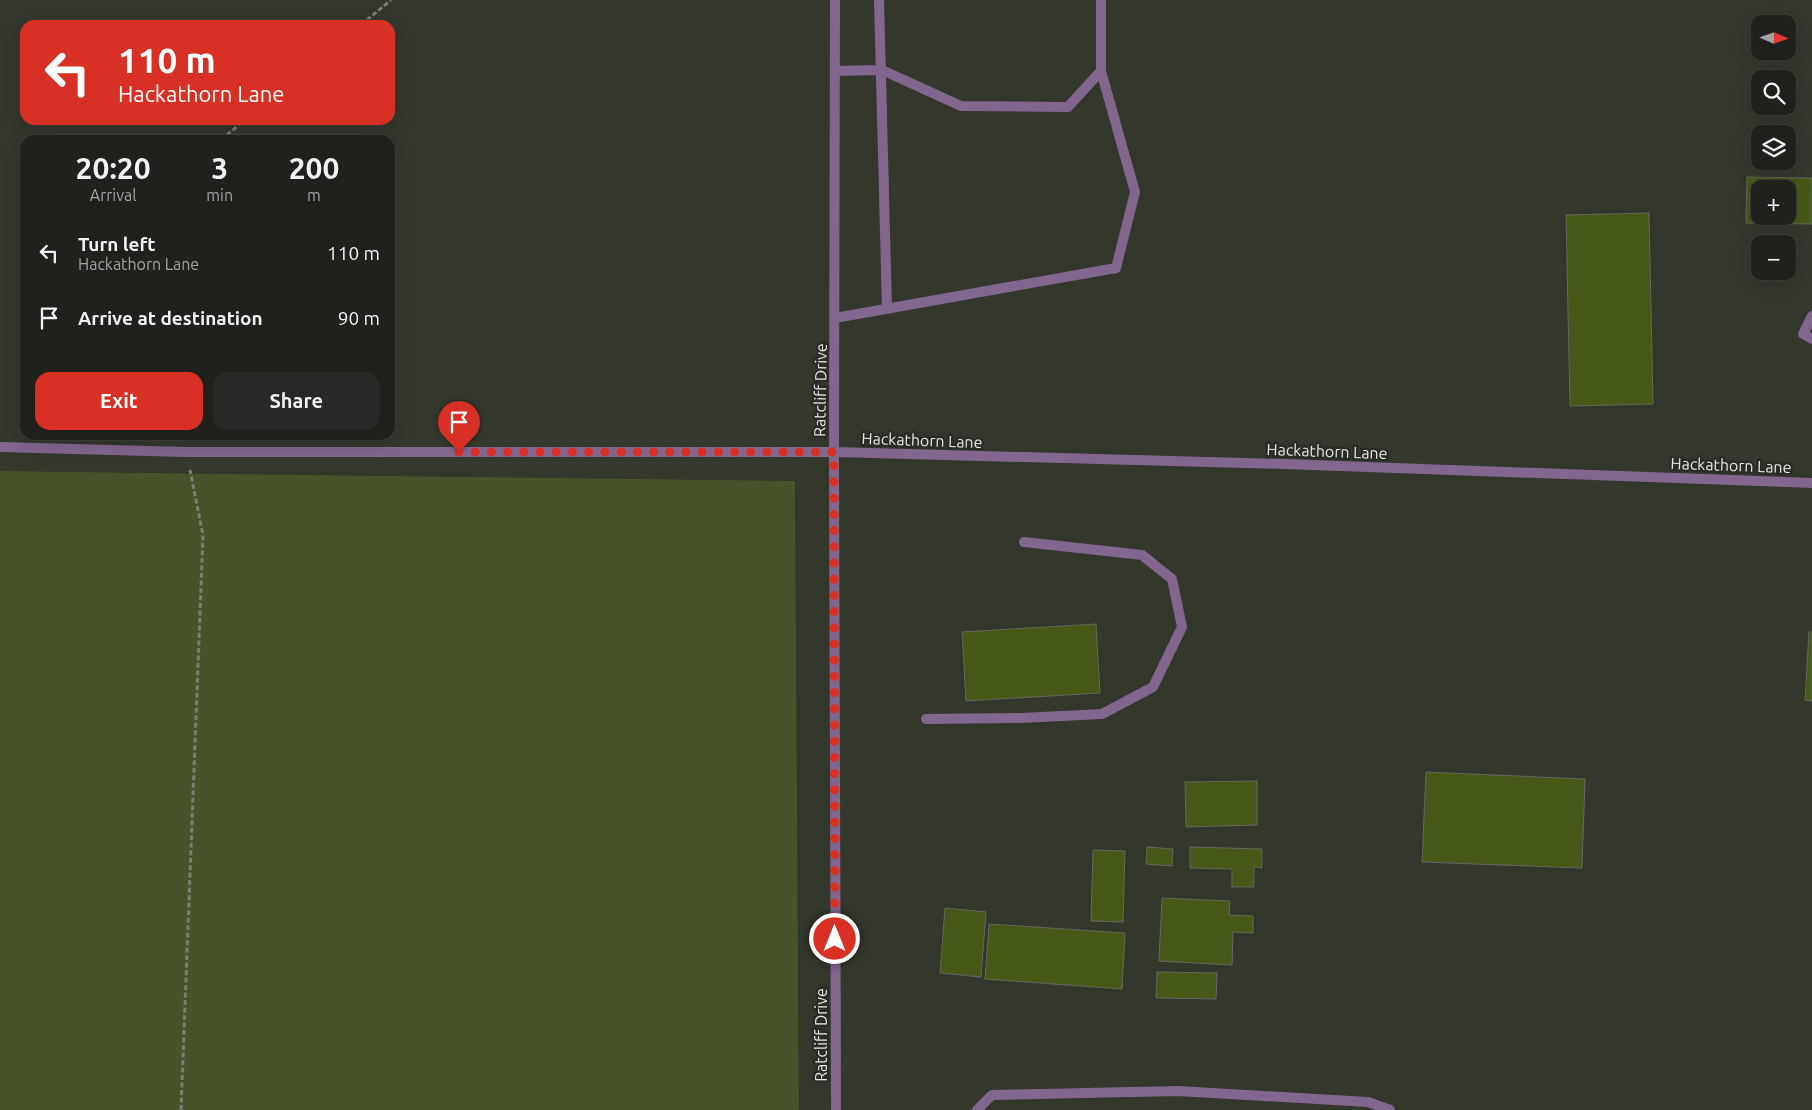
<!DOCTYPE html>
<html lang="en">
<head>
<meta charset="utf-8">
<style>
  body { margin:0; font-family:Ubuntu,sans-serif; background:#282926; color:#f1f3f6; height:100vh; display:flex; flex-direction:column; font-size:19px; white-space:nowrap }
  * { box-sizing:border-box; margin:0 }
  p { font-size:16px; color:#a2a3a4 }
  .icon { flex:none; width:28px; height:28px; fill:none; stroke:currentColor; stroke-width:2; stroke-linecap:round; stroke-linejoin:round }
  .map { position:relative; flex:1; overflow:hidden }
  .sheet { position:absolute; left:20px; top:135px; width:375px; height:305px; display:flex; flex-direction:column; background:#20211d; border-radius:15px; box-shadow:0 5px 20px #0002,0 0 0 1px #3d3e3b }
  .sheet>* { flex:none }
  .hud { position:absolute; left:20px; top:20px; width:375px; height:105px; border-radius:15px; box-shadow:0 5px 20px #0002,0 0 0 1px #3d3e3b; background:#d93025; color:#fff; overflow:hidden }
  .needle { width:32px; rotate:92deg }
  .controls { position:absolute; left:1751px; top:15px; display:grid; gap:10px }
  .controls a { display:grid; place-items:center; width:45px; height:45px; border-radius:10px; background:#20211d; box-shadow:0 5px 20px #0002,0 0 0 1px #3d3e3b; font-size:25px }
  .pin { position:absolute; display:grid; place-items:center; width:42px; height:42px; color:#fff; margin:-51px -21px; border-radius:50% 50% 50% 0; rotate:-45deg; box-shadow:0 0 5px #0007 }
  .pin .icon { rotate:45deg }
  .me { position:absolute; width:55px; margin:-28px; rotate:0deg; stroke-linejoin:round; filter:drop-shadow(0 0 4px #0008) }
  .turn { display:flex; align-items:center; gap:18px; height:105px; padding:0 15px; font-size:22px }
  .turn .icon { width:65px; height:65px; stroke-width:2.5 }
  .turn b { display:block; font-size:35px; line-height:42px }
  .eta { display:flex; justify-content:space-evenly; align-items:center; height:85px; text-align:center }
  .eta b { font-size:30px; font-weight:600; line-height:35px }
  .action { display:flex; gap:10px; margin-top:auto; padding:10px 15px }
  .action a { flex:1; height:58px; border-radius:15px; background:#d93025; color:#fff; font-size:20px; font-weight:600; line-height:58px; text-align:center }
  .action a+a { background:#282926; color:#f1f3f6 }
  ul { padding:0; list-style:none }
  li { display:flex; align-items:center; gap:15px; height:65px; padding:0 15px }
  li div { flex:1 }
  li b { display:block; font-size:19px }
  li em { font-style:normal }
  .map>svg:first-child { display:block }
  .built { fill:#33372c; fill-rule:evenodd }
  .green { fill:#47542b }
  .building { fill:#475916; stroke:#656761; fill-rule:evenodd }
  .lines { fill:none; stroke-linecap:round; stroke-linejoin:round }
  .path { stroke:#7b7d78; stroke-width:3; stroke-dasharray:5 2.5; stroke-linecap:butt }
  .lane { stroke:#81668e; stroke-width:10 }
  .street { stroke:#81668e; stroke-width:10 }
  .route { stroke:#d93025; stroke-width:9; stroke-dasharray:0 16.2 }
  .labels { text-anchor:middle; stroke-width:5; stroke-linejoin:round; paint-order:stroke }
  .street-label { font-size:16px; fill:#e4e5e2; stroke:#2a2c27 }
</style>
</head>
<body>
<div class="map">
<svg width="1812" height="1110" viewBox="0 0 1812 1110">
  <rect width="100%" height="100%" fill="#2a2c27"/>
  <!-- built -->
  <path class="built" d="M0,0h1812v1110h-1013l-4,-629 -795,-10zM1760,24h28v27h-28zM25,25h365v95h-365zM1760,79h28v27h-28zM1760,134h28v27h-28zM25,140h365v295h-365zM1760,189h28v27h-28zM1760,244h28v27h-28z"/>
  <!-- green -->
  <polygon class="green" points="0,471 795,481 799,1110 0,1110"/>
  <!-- building -->
  <g class="building">
    <path d="M1747,177l65,1v46l-66,-1zM1760,189h28v27h-28z"/>
    <polygon points="1649,213 1653,404 1570,406 1566,215"/>
    <polygon points="1096,624 1100,693 966,701 962,632"/>
    <polygon points="1809,632 1812,632 1812,701 1805,700"/>
    <polygon points="1426,772 1585,779 1582,868 1422,862"/>
    <polygon points="1257,781 1257,825 1186,827 1185,782"/>
    <polygon points="1147,847 1173,849 1172,866 1146,864"/>
    <polygon points="1190,847 1262,849 1262,868 1254,867 1254,887 1232,887 1232,869 1190,868"/>
    <polygon points="1093,850 1125,851 1123,922 1091,921"/>
    <polygon points="1162,898 1230,901 1229,915 1253,916 1253,933 1233,932 1232,965 1159,961"/>
    <polygon points="945,908 986,912 981,977 940,973"/>
    <polygon points="989,924 1125,933 1122,989 985,979"/>
    <polygon points="1157,972 1217,973 1216,999 1156,998"/>
  </g>
  <g class="lines">
    <!-- path -->
    <g class="path">
      <polyline points="361,25 391,0"/>
      <polyline points="221,140 245,120"/>
      <polyline points="181,1110 203,535 190,470"/>
    </g>
    <!-- lane -->
    <g class="lane">
      <polyline points="879,0 887,309"/>
      <polyline points="835,71 882,70 961,106 1068,107 1101,71"/>
      <polyline points="1812,316 1803,334 1812,339"/>
      <polyline points="835,318 1116,268 1135,192 1101,71 1101,0"/>
      <polyline points="926,719 1021,718 1102,714 1153,687 1182,627 1172,579 1142,555 1024,542"/>
      <polyline points="977,1110 992,1095 1178,1091 1368,1102 1390,1110"/>
    </g>
    <!-- street -->
    <g class="street">
      <polyline points="835,0 834,452 836,1110"/>
      <polyline points="0,447 186,452 834,452 1285,464 1812,483"/>
    </g>
  </g>
  <g class="lines">
    <!-- route -->
    <polyline class="route" points="459,452 834,452 835,939"/>
  </g>
  <g class="labels">
    <!-- street labels -->
    <g class="street-label">
      <text transform="translate(820 390) rotate(-89)" y="6">Ratcliff Drive</text>
      <text transform="translate(922 440) rotate(2)" y="6">Hackathorn Lane</text>
      <text transform="translate(1327 451) rotate(2)" y="6">Hackathorn Lane</text>
      <text transform="translate(1731 465) rotate(2)" y="6">Hackathorn Lane</text>
      <text transform="translate(821 1035) rotate(-90)" y="6">Ratcliff Drive</text>
    </g>
  </g>
</svg>
<div class="controls">
<a><svg class="needle" viewBox="-14 -14 28 28"><path d="M0-13l5 13h-10z" fill="#e53935"/><path d="M0 13l5-13h-10z" fill="#a2a3a4"/></svg></a>
<a><svg class="icon" aria-label="search" viewBox="0 0 24 24"><circle cx="10" cy="10" r="6"/><path d="M15 15l6 6"/></svg></a>
<a><svg class="icon" aria-label="layers" viewBox="0 0 24 24"><path d="M12 4l9 5-9 5-9-5zM3 14l9 5 9-5"/></svg></a>
<a>+</a>
<a>−</a>
</div>
<div class="pin" style="left:459px;top:452px;background:#d93025"><svg class="icon" aria-label="arrive" viewBox="0 0 24 24"><path d="M6 21V4h12l-3 4 3 4H6"/></svg></div>
<svg class="me" style="left:835px;top:939px" viewBox="-20 -20 40 40"><circle r="17" fill="#d93025" stroke="#fff" stroke-width="3"/><path d="M0-11L8 9 0 5-8 9z" fill="#fff"/></svg>
<div class="hud">
<div class="turn"><svg class="icon" aria-label="left" viewBox="0 0 24 24"><path d="M17 20v-9H6M10 6l-5 5 5 5"/></svg><div><b>110 m</b>Hackathorn Lane</div></div>
</div>
<section class="sheet">
<div class="eta">
<div><b>20:20</b><p>Arrival</p></div>
<div><b>3</b><p>min</p></div>
<div><b>200</b><p>m</p></div>
</div>
<ul>
<li><svg class="icon" aria-label="left" viewBox="0 0 24 24"><path d="M17 20v-9H6M10 6l-5 5 5 5"/></svg><div><b>Turn left</b><p>Hackathorn Lane</p></div><em>110 m</em></li>
<li><svg class="icon" aria-label="arrive" viewBox="0 0 24 24"><path d="M6 21V4h12l-3 4 3 4H6"/></svg><div><b>Arrive at destination</b></div><em>90 m</em></li>
</ul>
<div class="action"><a>Exit</a><a>Share</a></div>
</section>
</div>
</body>
</html>
